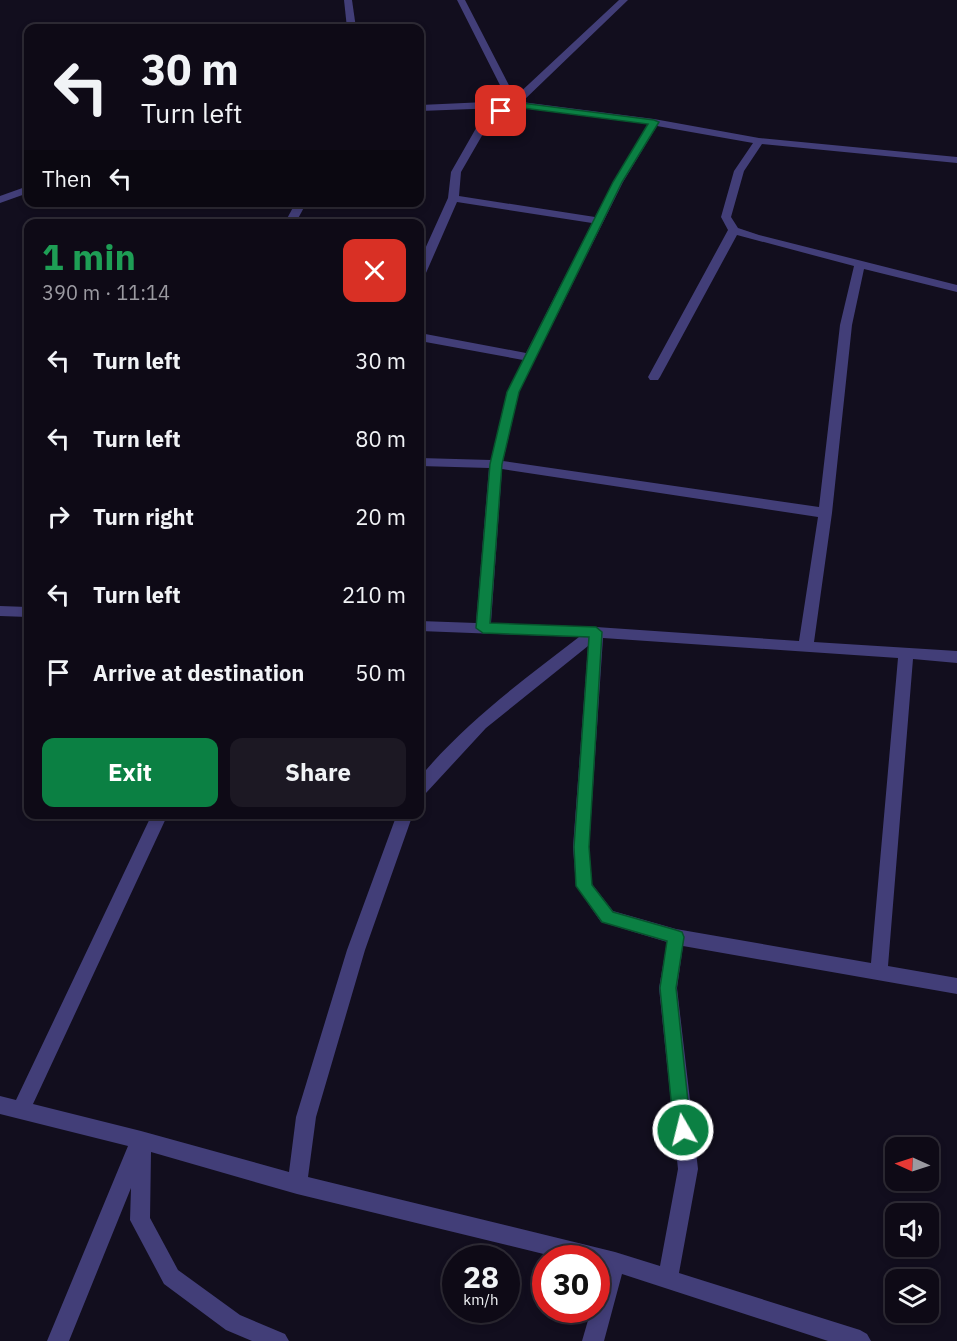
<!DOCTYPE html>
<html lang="en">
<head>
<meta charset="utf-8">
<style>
  body { margin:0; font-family:"IBM Plex Sans",sans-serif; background:#1c1823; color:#f1f3f6; height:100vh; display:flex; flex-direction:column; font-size:22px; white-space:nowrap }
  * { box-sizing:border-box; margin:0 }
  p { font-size:20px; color:#9b9aa1 }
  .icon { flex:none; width:33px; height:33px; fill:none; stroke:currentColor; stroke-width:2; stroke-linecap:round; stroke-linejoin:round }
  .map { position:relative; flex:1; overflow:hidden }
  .side { position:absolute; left:24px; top:219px; width:400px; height:600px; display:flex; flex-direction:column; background:#0e0a16; border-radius:12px; box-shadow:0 3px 9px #0003,0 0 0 2px #2e2b35 }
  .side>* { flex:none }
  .banner { position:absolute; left:24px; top:24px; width:400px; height:183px; border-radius:12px; box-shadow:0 3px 9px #0003,0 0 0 2px #2e2b35; background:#0e0a16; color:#f1f3f6; overflow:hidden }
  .needle { width:39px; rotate:273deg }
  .fabs { position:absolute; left:885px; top:1137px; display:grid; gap:12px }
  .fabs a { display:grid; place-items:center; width:54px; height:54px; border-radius:12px; background:#0e0a16; box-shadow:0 3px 9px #0003,0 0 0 2px #2e2b35; font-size:30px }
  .speed { position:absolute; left:442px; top:1245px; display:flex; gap:12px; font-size:30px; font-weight:700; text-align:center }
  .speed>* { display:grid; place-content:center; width:78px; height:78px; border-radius:50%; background:#0e0a16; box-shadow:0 3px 9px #0003,0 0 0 2px #2e2b35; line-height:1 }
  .speed small { font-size:15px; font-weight:400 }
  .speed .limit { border:9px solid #d22; background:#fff; color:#111 }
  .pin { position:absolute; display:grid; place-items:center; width:51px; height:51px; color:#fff; margin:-26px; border-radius:12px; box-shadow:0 3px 9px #0006 }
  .me { position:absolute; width:66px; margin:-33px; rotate:352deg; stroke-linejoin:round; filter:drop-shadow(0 0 4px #0008) }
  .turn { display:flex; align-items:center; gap:21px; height:126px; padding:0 18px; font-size:27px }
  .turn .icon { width:78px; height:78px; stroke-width:2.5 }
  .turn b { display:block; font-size:42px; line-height:51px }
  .then { display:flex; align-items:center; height:57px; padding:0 18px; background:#0003; gap:12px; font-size:22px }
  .round { display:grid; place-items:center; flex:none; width:63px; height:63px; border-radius:12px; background:#1c1823 }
  .headline { display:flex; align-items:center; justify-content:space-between; height:102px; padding:0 18px }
  h1 { font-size:36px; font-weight:800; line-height:45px; color:#1e9e55 }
  .button { display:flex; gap:12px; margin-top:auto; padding:12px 18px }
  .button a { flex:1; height:69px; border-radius:12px; background:#0b8043; color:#fff; font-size:24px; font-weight:800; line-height:69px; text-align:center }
  .button a+a { background:#1c1823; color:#f1f3f6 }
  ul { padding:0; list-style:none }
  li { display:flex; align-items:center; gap:18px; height:78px; padding:0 18px }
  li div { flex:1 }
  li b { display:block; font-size:22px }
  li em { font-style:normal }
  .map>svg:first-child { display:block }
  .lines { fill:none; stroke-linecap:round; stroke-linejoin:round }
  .minor { fill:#423e78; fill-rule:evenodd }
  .route { fill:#0b8043; stroke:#07532c; stroke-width:1.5 }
</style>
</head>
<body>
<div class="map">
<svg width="957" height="1341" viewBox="0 0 957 1341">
  <rect width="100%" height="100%" fill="#120e1e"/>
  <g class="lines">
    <!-- minor -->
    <g class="minor">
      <polygon points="344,0 352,0 356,28 347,28"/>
      <path d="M457,0h8l50,97 104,-97h9l-106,102 132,17 105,19 198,19v6l-195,-19 -18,27 -13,46 7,11 21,7 198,50v7l-93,-23 -12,56 -20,188 -18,129 143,9v12l-44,-4 -25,307 69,12v16l-274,-48 -6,42 21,181 -19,104 181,57 7,4 4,7h-43l-206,-67 -18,67h-22l9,-31h6v-20l6,-21 -6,-1v-10h-37l-263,-64 -146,-42 -1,66 28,52 62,45 45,19 4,7h-37l-26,-11 -62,-46 -34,-64 1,-32 -62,153h-22l81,-195 -128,-32v-18l16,4 136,-286h16l-135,290 108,27 148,41 7,-55 51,-167 50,-136h16l-48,136 -49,167 -8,60 307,75 45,14 18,-97 -19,-181 8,-46 -66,-20 -25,-36 -3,-39 15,-201 -102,82 -60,65 -6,1v-17c46,-55 103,-97 159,-140l-159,-6v-10l56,2 13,-155 -69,-2v-8l71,2 16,-68 16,-32 -103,-19v-8l106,20 66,-130 -135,-21 -31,71 -6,3v-16l28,-62 3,-26 32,-56 16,-8 -79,3v-6l88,-4zM515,107l133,17 -35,58 -18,35 -136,-21 2,-24 30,-52zM657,126l96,17 -19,28 -13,46 7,13 -80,147 2,3h8l2,-3 77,-142 117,31 -14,59 -21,182 -316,-46 16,-69 104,-210zM502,469l316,48 -19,124 -203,-14 -105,-4zM603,638l295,20 -27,305 -195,-34 -63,-18 -21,-27 -3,-37z"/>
      <polygon points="28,186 28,193 0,203 0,196"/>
      <polygon points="296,202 307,202 295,224 284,224"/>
      <polygon points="0,606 28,607 28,617 0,616"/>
    </g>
  </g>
  <!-- route -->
  <polygon class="route" points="514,102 654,120 659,122 622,182 519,392 502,464 490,623 596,627 602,632 589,847 592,885 613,912 676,930 682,932 684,937 676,988 691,1130 689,1135 683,1138 677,1135 674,1130 660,988 667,941 602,922 576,886 574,847 589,637 483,633 476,628 490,464 507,392 613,182 648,124 515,107 501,114 496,111"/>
</svg>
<div class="fabs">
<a><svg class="needle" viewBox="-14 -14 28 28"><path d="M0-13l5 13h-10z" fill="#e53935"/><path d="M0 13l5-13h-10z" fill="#9b9aa1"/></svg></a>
<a><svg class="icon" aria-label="sound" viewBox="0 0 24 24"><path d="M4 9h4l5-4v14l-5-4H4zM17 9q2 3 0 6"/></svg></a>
<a><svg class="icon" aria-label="layers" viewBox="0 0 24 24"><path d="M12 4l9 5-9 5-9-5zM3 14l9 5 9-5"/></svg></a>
</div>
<div class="speed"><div>28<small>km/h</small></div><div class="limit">30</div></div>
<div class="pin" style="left:501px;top:111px;background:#d93025"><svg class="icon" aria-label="arrive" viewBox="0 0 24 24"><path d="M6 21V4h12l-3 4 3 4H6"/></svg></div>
<svg class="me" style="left:683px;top:1130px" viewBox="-20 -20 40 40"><circle r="17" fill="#0b8043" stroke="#fff" stroke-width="3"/><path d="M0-11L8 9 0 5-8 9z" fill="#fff"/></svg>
<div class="banner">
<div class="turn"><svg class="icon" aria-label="left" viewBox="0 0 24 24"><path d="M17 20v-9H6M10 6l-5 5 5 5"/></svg><div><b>30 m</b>Turn left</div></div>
<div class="then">Then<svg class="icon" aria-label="left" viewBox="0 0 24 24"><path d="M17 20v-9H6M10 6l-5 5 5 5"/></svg></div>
</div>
<section class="side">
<div class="headline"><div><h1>1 min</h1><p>390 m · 11:14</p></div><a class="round" style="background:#d93025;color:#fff"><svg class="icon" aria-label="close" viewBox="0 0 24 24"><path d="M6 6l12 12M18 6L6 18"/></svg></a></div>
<ul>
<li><svg class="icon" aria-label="left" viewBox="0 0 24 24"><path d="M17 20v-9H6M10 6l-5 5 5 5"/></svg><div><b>Turn left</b></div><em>30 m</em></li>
<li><svg class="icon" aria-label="left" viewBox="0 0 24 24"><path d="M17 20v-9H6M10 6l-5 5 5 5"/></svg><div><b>Turn left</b></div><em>80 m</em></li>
<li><svg class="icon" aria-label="right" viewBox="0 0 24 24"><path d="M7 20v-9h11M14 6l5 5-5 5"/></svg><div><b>Turn right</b></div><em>20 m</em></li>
<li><svg class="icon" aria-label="left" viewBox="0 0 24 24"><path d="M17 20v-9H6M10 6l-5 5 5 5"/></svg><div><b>Turn left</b></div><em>210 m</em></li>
<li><svg class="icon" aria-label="arrive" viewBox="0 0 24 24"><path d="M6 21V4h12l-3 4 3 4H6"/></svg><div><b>Arrive at destination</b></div><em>50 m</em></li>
</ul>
<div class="button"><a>Exit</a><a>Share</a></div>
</section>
</div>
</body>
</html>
